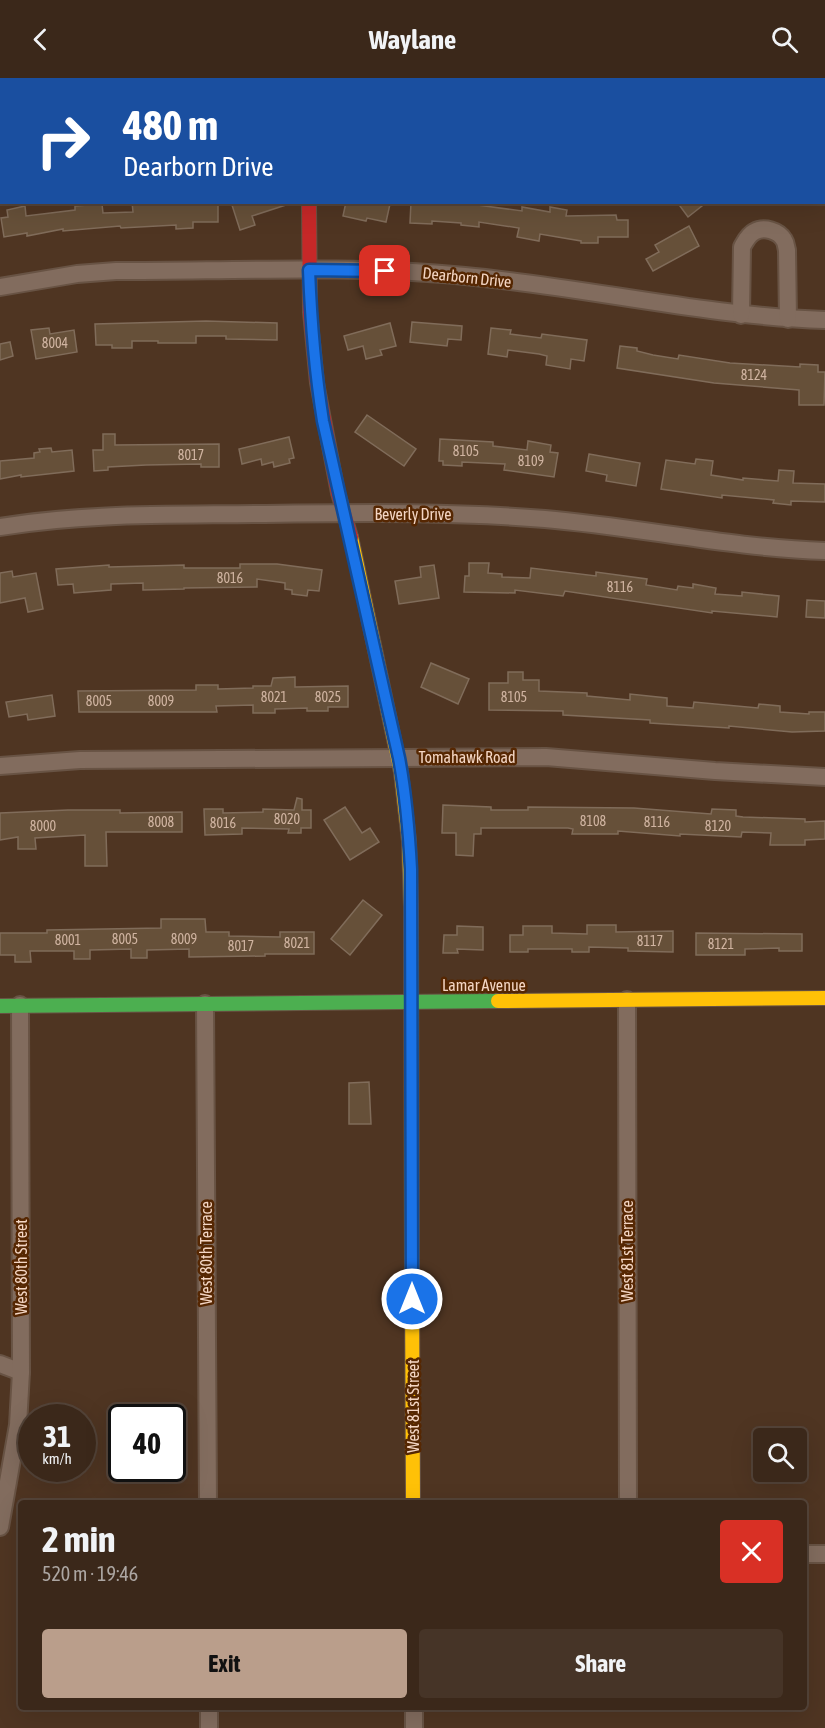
<!DOCTYPE html>
<html lang="en">
<head>
<meta charset="utf-8">
<style>
  body { margin:0; font-family:"Asap Condensed",sans-serif; background:#463427; color:#f1f3f6; height:100vh; display:flex; flex-direction:column; font-size:22px; white-space:nowrap }
  * { box-sizing:border-box; margin:0 }
  p { font-size:20px; color:#aca6a2 }
  .icon { flex:none; width:33px; height:33px; fill:none; stroke:currentColor; stroke-width:2; stroke-linecap:round; stroke-linejoin:round }
  .map { position:relative; flex:1; overflow:hidden }
  .drawer { position:absolute; left:18px; top:1422px; width:789px; height:210px; display:flex; flex-direction:column; background:#3b281a; border-radius:6px; box-shadow:0 6px 24px #0002,0 0 0 2px #544439 }
  .drawer>* { flex:none }
  .hud { position:absolute; left:0px; top:0px; width:825px; height:126px; box-shadow:0 6px 24px #0002,0 0 0 2px #544439; background:#1a4fa0; color:#fff; overflow:hidden }
  .tools { position:absolute; left:753px; top:1350px; display:grid; gap:12px }
  .tools a { display:grid; place-items:center; width:54px; height:54px; border-radius:6px; background:#3b281a; box-shadow:0 6px 24px #0002,0 0 0 2px #544439; font-size:30px }
  .speed { position:absolute; left:18px; top:1326px; display:flex; gap:12px; font-size:30px; font-weight:700; text-align:center }
  .speed>* { display:grid; place-content:center; width:78px; height:78px; border-radius:50%; background:#3b281a; box-shadow:0 6px 24px #0002,0 0 0 2px #544439; line-height:1 }
  .speed small { font-size:15px; font-weight:400 }
  .speed .limit { border:3px solid #111; border-radius:9px; background:#fff; color:#111 }
  .pin { position:absolute; display:grid; place-items:center; width:51px; height:51px; color:#fff; margin:-26px; border-radius:12px; box-shadow:0 3px 9px #0006 }
  .me { position:absolute; width:66px; margin:-33px; rotate:0deg; stroke-linejoin:round; filter:drop-shadow(0 0 4px #0008) }
  .turn { display:flex; align-items:center; gap:21px; height:126px; padding:0 24px; font-size:27px }
  .turn .icon { width:78px; height:78px; stroke-width:2.5 }
  .turn b { display:block; font-size:42px; line-height:51px }
  .round { display:grid; place-items:center; flex:none; width:63px; height:63px; border-radius:6px; background:#463427 }
  .headline { display:flex; align-items:center; justify-content:space-between; height:102px; padding:0 24px }
  h1 { font-size:36px; font-weight:700; line-height:45px }
  .cta { display:flex; gap:12px; margin-top:auto; padding:12px 24px }
  .cta a { flex:1; height:69px; border-radius:6px; background:#ba9e8b; color:#111; font-size:24px; font-weight:700; line-height:69px; text-align:center }
  .cta a+a { background:#463427; color:#f1f3f6 }
  header { display:flex; justify-content:space-between; align-items:center; height:78px; padding:0 24px; background:#3b281a; font-size:27px; font-weight:700 }
  .map>svg:first-child { display:block }
  .building { fill:#665039; stroke:#806c5a; stroke-width:1.5 }
  .lines { fill:none; stroke-linecap:round; stroke-linejoin:round }
  .street-casing { stroke:#685344; stroke-width:20 }
  .fast-casing { stroke:#685344; stroke-width:16 }
  .slow-casing { stroke:#685344; stroke-width:16 }
  .jam-casing { stroke:#685344; stroke-width:16 }
  .street { stroke:#826c5e; stroke-width:16 }
  .fast { stroke:#4caf50; stroke-width:14 }
  .slow { stroke:#ffc107; stroke-width:14 }
  .jam { stroke:#c62828; stroke-width:14 }
  .route-casing { stroke:#114b97; stroke-width:15 }
  .route { stroke:#1a73e8; stroke-width:10 }
  .labels { text-anchor:middle; stroke-width:5; stroke-linejoin:round; paint-order:stroke }
  .number-label { font-size:14px; fill:#d0b4a1 }
  .street-label { font-size:16px; fill:#f4d6c4; stroke:#562702 }
</style>
</head>
<body>
<header><svg class="icon" aria-label="back" viewBox="0 0 24 24"><path d="M15 5l-7 7 7 7"/></svg>Waylane<svg class="icon" aria-label="search" viewBox="0 0 24 24"><circle cx="10" cy="10" r="6"/><path d="M15 15l6 6"/></svg></header>
<div class="map">
<svg width="825" height="1650" viewBox="0 0 825 1650">
  <rect width="100%" height="100%" fill="#4f3522"/>
  <!-- building -->
  <g class="building">
    <polygon points="132,124 218,124 218,144 193,144 193,150 176,151 176,147 121,150 120,148 63,153 63,151 27,158 27,155 4,159 1,140 8,139 7,132 25,128 26,138 75,132 75,128 102,126 103,135 133,134"/>
    <polygon points="231,124 285,124 286,127 252,138 255,147 240,152"/>
    <polygon points="346,124 390,126 386,144 367,140 366,143 343,138"/>
    <polygon points="411,124 463,126 463,125 522,133 522,129 550,134 550,129 567,132 566,138 616,137 617,142 628,142 628,159 598,159 598,165 581,165 581,163 540,156 539,163 517,159 519,150 479,144 479,149 461,147 461,145 432,143 432,146 410,145"/>
    <polygon points="677,124 707,124 688,139"/>
    <polygon points="689,148 699,168 653,193 646,181 659,174 655,167"/>
    <polygon points="206,243 277,245 277,262 226,261 226,258 196,258 196,265 158,265 158,263 132,263 132,270 112,270 112,267 96,267 95,246"/>
    <polygon points="412,244 462,248 461,262 448,261 447,268 410,264"/>
    <polygon points="390,245 396,268 380,272 382,277 366,281 363,268 348,272 344,258"/>
    <polygon points="49,250 50,256 74,252 77,274 36,281 31,252"/>
    <polygon points="491,250 511,252 510,256 541,260 542,256 587,262 584,283 571,281 570,291 546,287 547,278 539,276 508,272 507,279 488,276"/>
    <polygon points="10,264 13,278 0,282 0,266"/>
    <polygon points="620,268 637,270 637,273 653,277 678,281 679,277 730,285 800,289 800,286 818,287 818,294 825,294 824,327 799,327 799,312 714,305 617,290"/>
    <polygon points="367,337 416,371 404,388 355,354"/>
    <polygon points="103,356 115,356 115,367 219,366 219,389 201,389 201,386 146,387 108,389 108,392 94,393 93,372 103,372"/>
    <polygon points="289,359 294,380 289,381 290,385 274,389 273,384 262,387 261,381 242,386 239,371"/>
    <polygon points="440,361 493,364 493,368 527,372 528,363 551,367 550,374 558,375 554,399 504,392 505,386 462,384 462,388 443,387 443,383 439,383"/>
    <polygon points="51,370 52,374 72,372 74,393 21,399 21,397 0,401 0,383 34,380 34,375 40,374 39,371"/>
    <polygon points="589,376 640,385 636,408 606,403 607,397 586,393"/>
    <polygon points="696,381 713,383 711,397 743,402 743,400 778,403 779,392 794,393 793,405 825,406 825,424 791,423 791,427 773,425 774,422 722,417 722,420 661,411 666,382 695,386"/>
    <polygon points="469,485 489,485 488,495 502,496 502,499 530,500 531,490 596,498 596,494 647,501 646,507 677,512 678,508 693,510 693,506 716,510 715,516 742,518 742,514 779,518 777,539 712,533 712,535 565,513 563,518 515,512 515,515 464,514 465,498 469,498"/>
    <polygon points="240,486 277,486 322,492 319,513 308,512 307,518 292,516 292,512 285,511 285,505 257,501 257,509 184,510 184,511 143,512 143,505 111,506 111,512 74,515 73,506 58,507 56,491 109,487 109,489 184,487 184,490 240,490"/>
    <polygon points="434,487 439,520 399,526 395,503 421,499 420,489"/>
    <polygon points="12,493 13,499 36,495 43,531 28,534 25,520 0,525 0,495"/>
    <polygon points="807,522 825,523 825,540 806,539"/>
    <polygon points="431,585 469,601 458,626 421,609"/>
    <polygon points="508,594 523,594 523,602 539,602 539,613 587,615 587,618 630,622 630,616 667,620 667,628 693,630 694,624 758,630 759,626 780,628 780,634 809,636 809,634 825,634 825,653 792,654 729,648 729,650 665,646 650,645 650,642 563,637 563,633 489,632 489,605 508,605"/>
    <polygon points="295,599 295,609 348,608 348,629 328,629 328,633 307,633 307,630 275,631 275,635 253,635 253,627 216,628 217,634 79,634 78,613 196,612 196,607 218,607 218,611 253,610 253,608 271,608 273,600"/>
    <polygon points="52,617 55,638 28,642 27,636 9,639 6,624"/>
    <polygon points="297,720 302,721 302,732 311,732 311,750 301,750 301,755 288,755 289,751 242,750 242,756 205,757 204,731 223,731 223,735 263,734 263,731 294,732"/>
    <polygon points="443,727 491,729 491,732 528,732 528,729 634,730 711,736 712,731 736,732 736,738 743,739 805,741 805,744 825,743 825,761 805,762 805,767 770,767 771,755 742,754 741,759 680,756 680,758 618,753 618,756 572,756 573,751 568,750 481,750 481,756 474,756 473,778 456,777 456,755 442,755"/>
    <polygon points="345,729 362,755 370,750 379,764 350,782 324,742"/>
    <polygon points="68,732 120,732 120,735 182,734 182,754 106,754 107,788 85,788 85,757 35,760 36,771 18,771 18,759 0,762 0,735"/>
    <polygon points="363,822 382,837 350,877 331,861"/>
    <polygon points="161,841 205,841 206,854 229,854 229,858 280,859 280,854 314,854 314,876 265,876 265,878 189,879 189,871 147,872 147,880 131,880 131,871 90,872 90,881 74,881 74,873 30,873 31,884 15,884 15,877 0,877 0,855 47,855 47,852 161,850"/>
    <polygon points="587,847 616,847 616,854 673,853 673,874 628,873 628,870 589,869 589,874 572,874 572,871 528,871 528,874 510,874 510,857 523,857 523,848 552,848 552,855 587,856"/>
    <polygon points="457,848 483,849 483,872 457,871 458,875 443,875 444,857 457,857"/>
    <polygon points="696,855 802,856 802,873 779,873 779,870 745,871 745,877 696,877"/>
    <polygon points="369,1004 371,1046 349,1046 349,1005"/>
  </g>
  <g class="lines">
    <defs>
      <g id="street">
        <polyline points="308,0 308,2"/>
        <path d="M0,209l77,-13 39,-3c116,0 233,-6 349,5 121,11 239,40 360,44"/>
        <path d="M741,237l1,-68c3,-5 6,-12 12,-15 10,-6 25,-1 30,8 2,3 2,7 3,10l1,69"/>
        <path d="M0,449c84,-14 169,-12 254,-13 97,-1 194,-3 291,5 94,8 186,29 280,32"/>
        <polyline points="0,688 80,682 546,679 715,693 825,699"/>
        <polyline points="627,922 628,1425"/>
        <polyline points="205,926 208,1425"/>
        <polyline points="0,1286 21,1294"/>
        <polyline points="0,1449 18,1347 21,1294 20,927"/>
        <polyline points="804,1476 825,1476"/>
        <polyline points="209,1629 209,1650"/>
        <polyline points="414,1629 414,1650"/>
      </g>
      <g id="fast">
        <polyline points="411,829 412,1210"/>
        <polyline points="0,928 498,923"/>
      </g>
      <g id="slow">
        <polyline points="351,459 401,694 409,763 411,829"/>
        <polyline points="498,923 825,920"/>
        <polyline points="412,1210 413,1425"/>
      </g>
      <polyline id="jam" points="309,124 310,234 317,305 338,415 351,459"/>
    </defs>
    <!-- street casing -->
    <use href="#street" class="street-casing"/>
    <!-- fast casing -->
    <use href="#fast" class="fast-casing"/>
    <!-- slow casing -->
    <use href="#slow" class="slow-casing"/>
    <!-- jam casing -->
    <use href="#jam" class="jam-casing"/>
    <!-- street -->
    <use href="#street" class="street"/>
    <!-- fast -->
    <use href="#fast" class="fast"/>
    <!-- slow -->
    <use href="#slow" class="slow"/>
    <!-- jam -->
    <use href="#jam" class="jam"/>
  </g>
  <g class="lines">
    <defs>
      <path id="route" d="M385,193l-76,-1c2,51 6,101 14,151l76,337c7,37 10,74 12,111l1,430"/>
    </defs>
    <!-- route casing -->
    <use href="#route" class="route-casing"/>
    <!-- route -->
    <use href="#route" class="route"/>
  </g>
  <g class="labels">
    <!-- number labels -->
    <g class="number-label">
      <text x="55" y="270">8004</text>
      <text x="754" y="302">8124</text>
      <text x="466" y="378">8105</text>
      <text x="191" y="382">8017</text>
      <text x="531" y="388">8109</text>
      <text x="230" y="505">8016</text>
      <text x="620" y="514">8116</text>
      <text x="274" y="624">8021</text>
      <text x="328" y="624">8025</text>
      <text x="514" y="624">8105</text>
      <text x="99" y="628">8005</text>
      <text x="161" y="628">8009</text>
      <text x="287" y="746">8020</text>
      <text x="593" y="748">8108</text>
      <text x="161" y="749">8008</text>
      <text x="657" y="749">8116</text>
      <text x="223" y="750">8016</text>
      <text x="43" y="753">8000</text>
      <text x="718" y="753">8120</text>
      <text x="125" y="866">8005</text>
      <text x="184" y="866">8009</text>
      <text x="68" y="867">8001</text>
      <text x="650" y="868">8117</text>
      <text x="297" y="870">8021</text>
      <text x="721" y="871">8121</text>
      <text x="241" y="873">8017</text>
    </g>
    <!-- street labels -->
    <g class="street-label">
      <text transform="translate(467 199) rotate(6)" y="6">Dearborn Drive</text>
      <text x="413" y="442">Beverly Drive</text>
      <text x="467" y="685">Tomahawk Road</text>
      <text x="484" y="913">Lamar Avenue</text>
      <text transform="translate(627 1173) rotate(-90)" y="6">West 81st Terrace</text>
      <text transform="translate(206 1175) rotate(-90)" y="6">West 80th Terrace</text>
      <text transform="translate(21 1189) rotate(-90)" y="6">West 80th Street</text>
      <text transform="translate(413 1328) rotate(-90)" y="6">West 81st Street</text>
    </g>
  </g>
</svg>
<div class="tools">
<a><svg class="icon" aria-label="search" viewBox="0 0 24 24"><circle cx="10" cy="10" r="6"/><path d="M15 15l6 6"/></svg></a>
</div>
<div class="speed"><div>31<small>km/h</small></div><div class="limit">40</div></div>
<div class="pin" style="left:385px;top:193px;background:#d93025"><svg class="icon" aria-label="arrive" viewBox="0 0 24 24"><path d="M6 21V4h12l-3 4 3 4H6"/></svg></div>
<svg class="me" style="left:412px;top:1221px" viewBox="-20 -20 40 40"><circle r="17" fill="#1a73e8" stroke="#fff" stroke-width="3"/><path d="M0-11L8 9 0 5-8 9z" fill="#fff"/></svg>
<div class="hud">
<div class="turn"><svg class="icon" aria-label="right" viewBox="0 0 24 24"><path d="M7 20v-9h11M14 6l5 5-5 5"/></svg><div><b>480 m</b>Dearborn Drive</div></div>
</div>
<section class="drawer">
<div class="headline"><div><h1>2 min</h1><p>520 m · 19:46</p></div><a class="round" style="background:#d93025;color:#fff"><svg class="icon" aria-label="close" viewBox="0 0 24 24"><path d="M6 6l12 12M18 6L6 18"/></svg></a></div>
<div class="cta"><a>Exit</a><a>Share</a></div>
</section>
</div>
</body>
</html>
